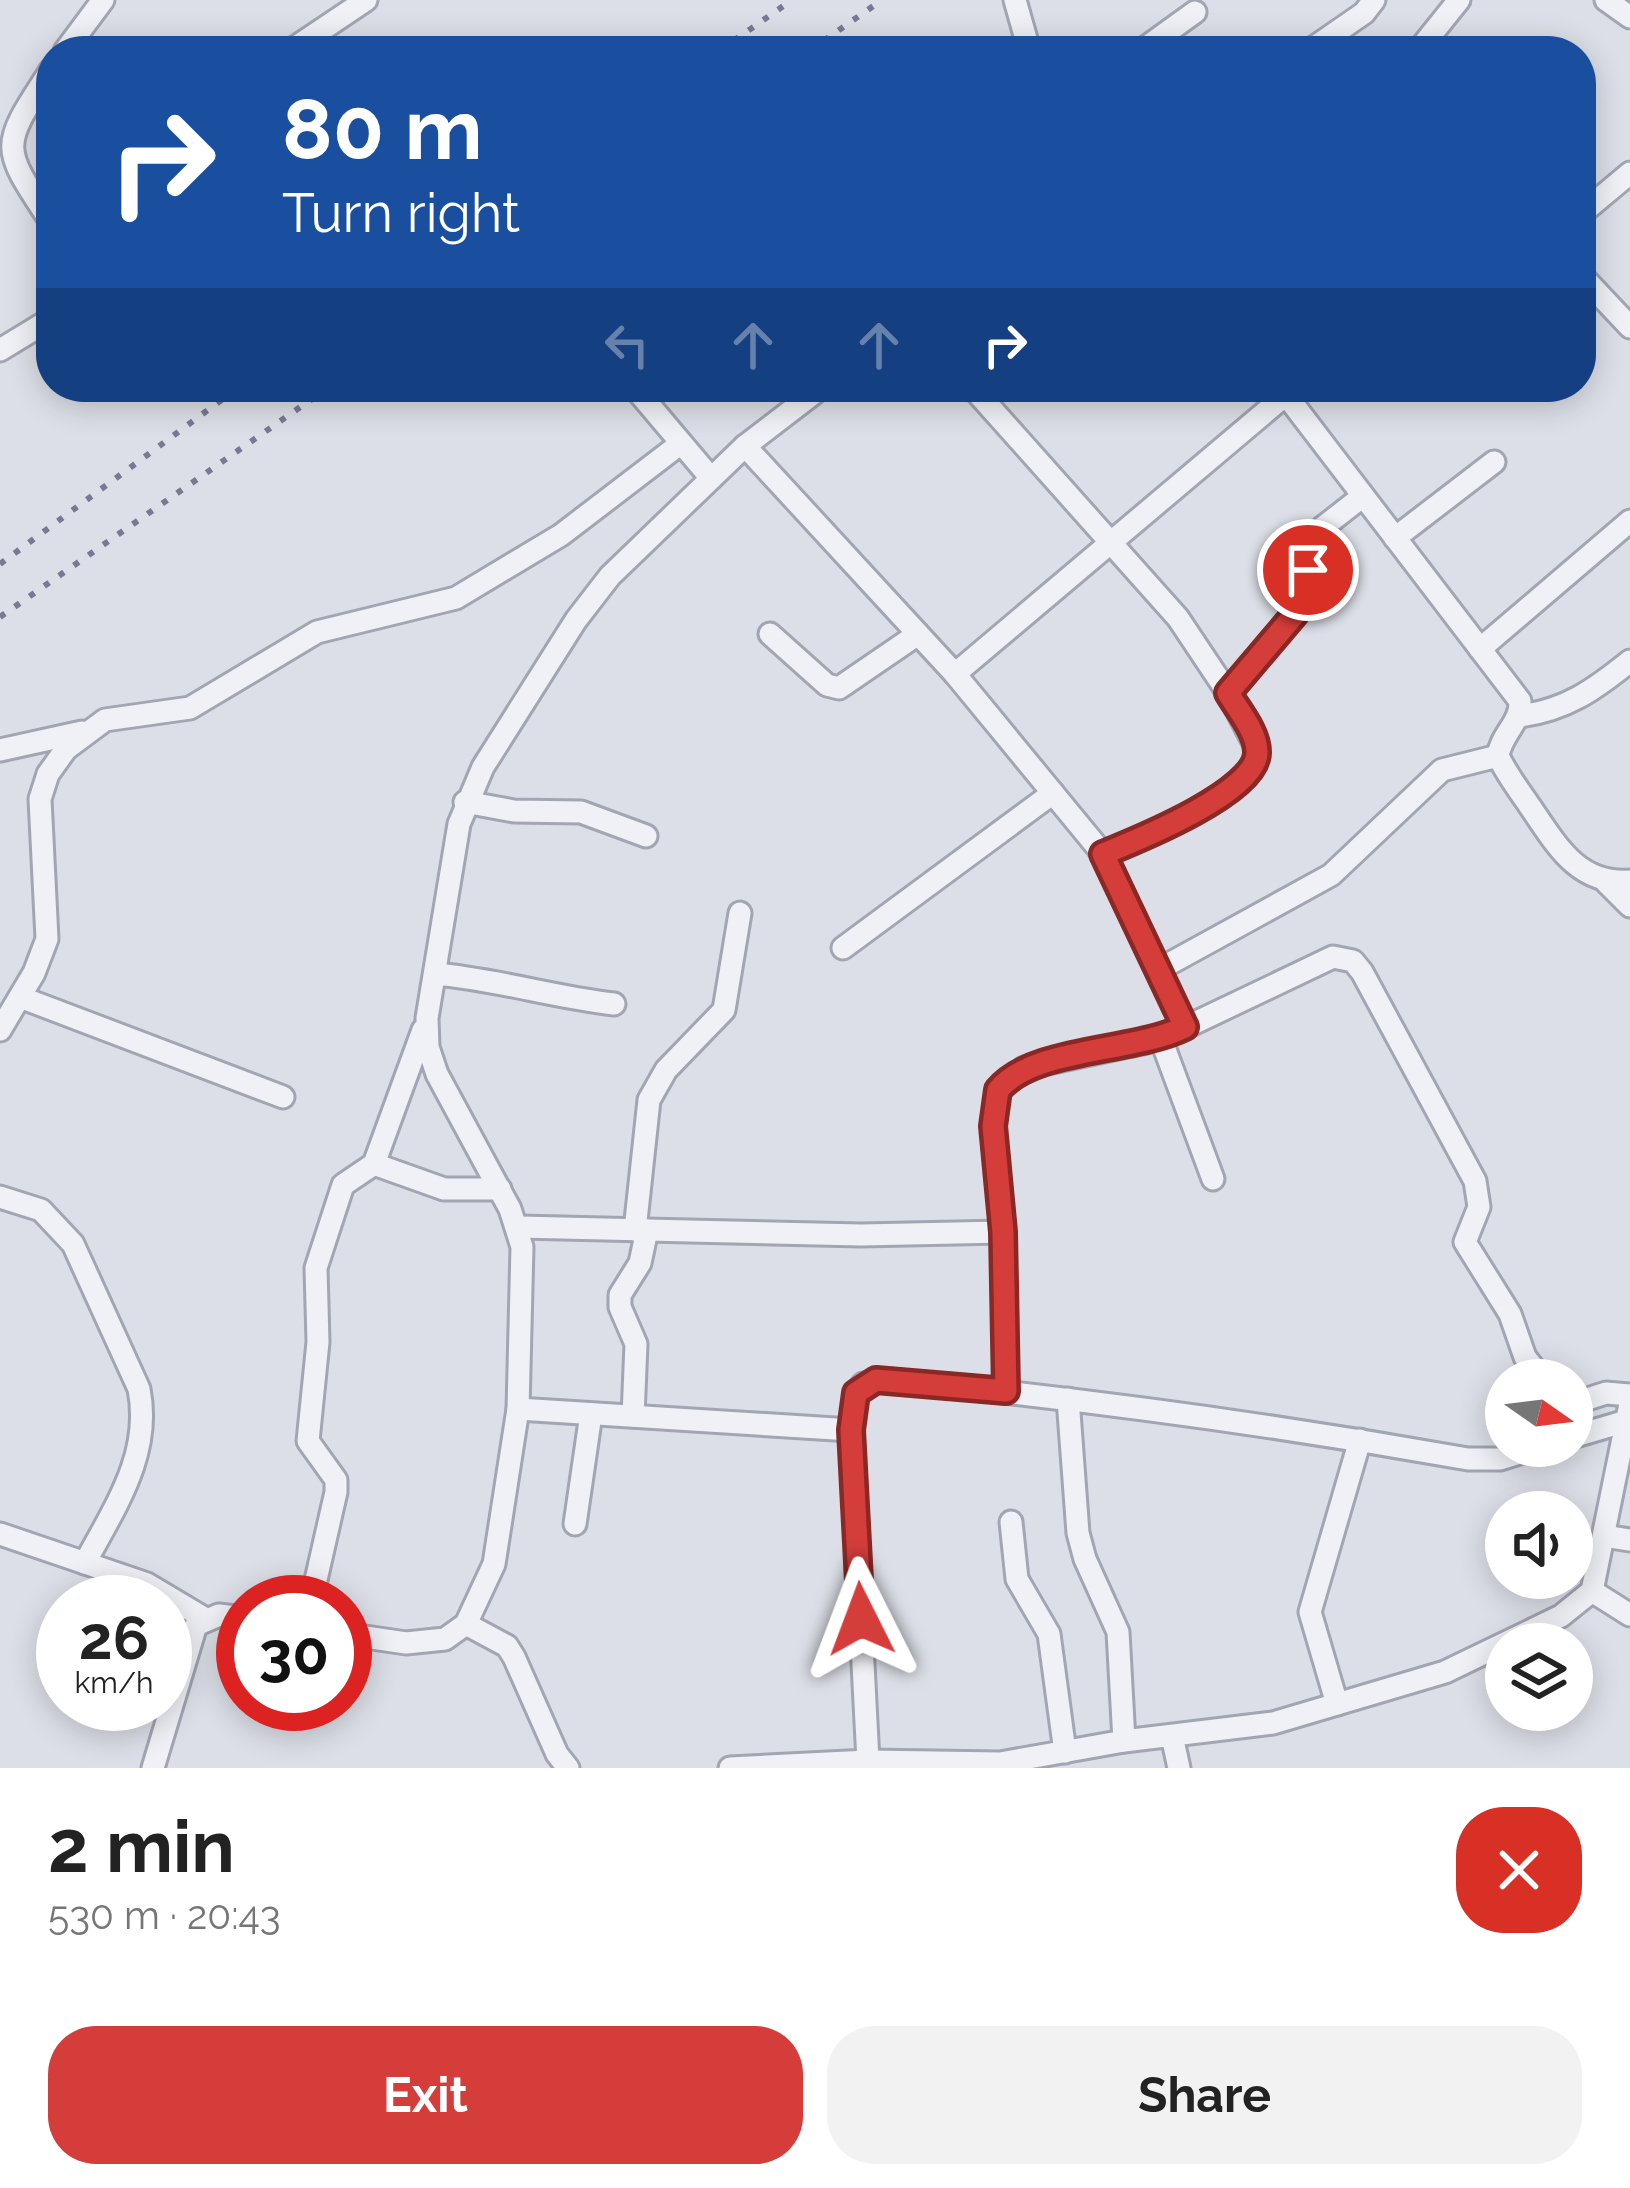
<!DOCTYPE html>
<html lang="en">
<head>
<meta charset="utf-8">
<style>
  body { margin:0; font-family:Raleway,sans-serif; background:#f2f2f2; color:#222; height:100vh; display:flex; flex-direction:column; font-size:45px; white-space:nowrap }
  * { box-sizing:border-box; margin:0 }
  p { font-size:39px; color:#767676 }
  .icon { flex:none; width:66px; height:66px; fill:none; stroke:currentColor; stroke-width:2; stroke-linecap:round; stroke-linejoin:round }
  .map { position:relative; height:1768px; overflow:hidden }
  .details { display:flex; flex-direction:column; background:#fff; flex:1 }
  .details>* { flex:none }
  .banner { position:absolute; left:36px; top:36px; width:1560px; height:366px; border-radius:48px; box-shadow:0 6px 30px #0003; background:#1a4fa0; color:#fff; overflow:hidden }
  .needle { width:78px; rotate:104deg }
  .buttons { position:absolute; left:1485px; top:1359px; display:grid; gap:24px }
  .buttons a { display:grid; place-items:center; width:108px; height:108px; border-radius:50%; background:#fff; box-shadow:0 6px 30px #0003; font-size:60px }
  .speed { position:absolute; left:36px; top:1575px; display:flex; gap:24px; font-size:60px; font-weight:700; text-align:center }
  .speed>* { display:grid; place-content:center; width:156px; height:156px; border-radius:50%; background:#fff; box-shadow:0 6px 30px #0003; line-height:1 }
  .speed small { font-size:30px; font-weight:400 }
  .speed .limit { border:18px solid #d22; background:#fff; color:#111 }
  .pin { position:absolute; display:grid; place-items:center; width:102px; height:102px; color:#fff; margin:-51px; border:6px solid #fff; border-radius:50%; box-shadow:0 3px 12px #0007 }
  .me { position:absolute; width:132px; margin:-66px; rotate:357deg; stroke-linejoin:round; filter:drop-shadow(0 0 9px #0008) }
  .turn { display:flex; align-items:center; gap:42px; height:252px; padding:0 48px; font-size:54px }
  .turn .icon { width:156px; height:156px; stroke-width:2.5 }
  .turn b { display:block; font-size:84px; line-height:102px }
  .lanes { display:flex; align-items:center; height:114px; padding:0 48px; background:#0003; justify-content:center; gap:60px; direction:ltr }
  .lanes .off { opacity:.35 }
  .round { display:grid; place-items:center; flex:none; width:126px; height:126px; border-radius:48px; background:#f2f2f2 }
  .overview { display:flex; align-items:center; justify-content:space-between; height:204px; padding:0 48px }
  h1 { font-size:72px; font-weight:700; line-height:90px }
  .primary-button { display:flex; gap:24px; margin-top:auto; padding:24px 48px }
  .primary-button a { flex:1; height:138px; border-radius:48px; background:#d53d3a; color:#fff; font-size:48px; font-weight:700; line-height:138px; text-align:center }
  .primary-button a+a { background:#f2f2f2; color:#222 }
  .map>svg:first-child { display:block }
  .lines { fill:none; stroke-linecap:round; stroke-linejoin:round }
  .minor-casing { stroke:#a2a5b2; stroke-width:27 }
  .minor { stroke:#f0f1f6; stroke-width:21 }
  .rail { stroke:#767b92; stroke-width:6; stroke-dasharray:6 12; stroke-linecap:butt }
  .route-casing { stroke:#8a2826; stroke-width:30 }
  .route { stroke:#d53d3a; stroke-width:21 }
</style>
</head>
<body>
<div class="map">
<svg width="1630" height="1768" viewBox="0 0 1630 1768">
  <rect width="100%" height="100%" fill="#dddfe8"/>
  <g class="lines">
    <defs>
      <g id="minor">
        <polyline points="1015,0 1026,39 1016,51"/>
        <polyline points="1606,0 1630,17"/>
        <polyline points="65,51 103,0"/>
        <polyline points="290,51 366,0"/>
        <polyline points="1141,51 1195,12"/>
        <polyline points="1309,51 1364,13 1374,0"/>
        <polyline points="1418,51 1459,0"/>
        <path d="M51,70c-51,78 -51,75 0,152"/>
        <polyline points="1581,214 1630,173"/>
        <polyline points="1581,275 1630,327"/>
        <polyline points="0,350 51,319"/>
        <polyline points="634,387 710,477"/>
        <path d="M972,387l206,231 50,75 30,58c-6,45 -116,88 -155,103"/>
        <path d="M1280,387l240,314c1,22 -19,33 -22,55 8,17 20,33 31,49 27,39 48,80 101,76"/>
        <polyline points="745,446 955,674 1295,387"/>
        <polyline points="1395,538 1494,462"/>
        <polyline points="770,634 827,685 839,688 918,634"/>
        <polyline points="1480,649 1630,521"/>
        <polyline points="955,674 1103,854 1185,1027"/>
        <polyline points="1228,693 1295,613 1322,528 1363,496"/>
        <path d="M1520,716c46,-6 74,-26 110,-55"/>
        <polyline points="0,750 82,732"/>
        <polyline points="465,802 514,811 581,812 646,836"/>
        <polyline points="1606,882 1630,906"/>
        <polyline points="843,948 1053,793"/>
        <polyline points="1158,970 1331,875 1442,770 1498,756"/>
        <path d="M435,974c61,5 117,23 179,30"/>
        <polyline points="20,997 283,1097"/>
        <polyline points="0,1030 34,973 47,939 40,799 48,774 66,749 105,720 190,708 317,632 456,598 561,535 680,444"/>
        <polyline points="1161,1039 1213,1179"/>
        <polyline points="374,1164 444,1189 500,1189"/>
        <path d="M0,1197l41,13 32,34 66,145c13,66 -25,119 -54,174"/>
        <polyline points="519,1227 861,1235 1003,1232"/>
        <polyline points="635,1230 649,1100 666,1070 724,1010 740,913"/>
        <polyline points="1006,1391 1003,1232 993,1126 999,1091 1024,1068 1161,1039 1333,957 1353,961 1362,972 1475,1181 1479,1207 1465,1242 1510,1314 1525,1357 1543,1380"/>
        <polyline points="1068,1399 1078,1533 1085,1559 1118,1632 1124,1741"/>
        <polyline points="1572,1404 1606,1393 1630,1395"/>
        <polyline points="518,1409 851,1430"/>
        <polyline points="633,1416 636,1344 620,1307 620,1295 640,1263 647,1230"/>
        <polyline points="1572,1437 1623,1422"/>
        <polyline points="1011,1522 1017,1579 1049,1634 1065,1752"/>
        <polyline points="575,1524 591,1414"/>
        <polyline points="0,1534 147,1584 204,1618"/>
        <polyline points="1604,1536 1630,1540"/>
        <polyline points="1592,1591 1630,1615"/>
        <polyline points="311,1602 336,1492 336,1480 308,1441 318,1342 316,1268 343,1185 374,1164 423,1030"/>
        <polyline points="466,1624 507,1646 514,1657 557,1754 568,1768"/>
        <polyline points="345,1634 406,1643 445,1639 466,1624 494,1564 518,1409 522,1247 510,1209 437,1074 428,1047 427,1018 459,824 483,767 576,620 610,576 745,446 822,387"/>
        <polyline points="1337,1704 1310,1612 1360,1440"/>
        <polyline points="1172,1736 1179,1768"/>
        <path d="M868,1761l-17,-331 5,-37 7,-9 27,-4c194,19 386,45 578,79h32l42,-13"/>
        <polyline points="153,1768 196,1625 219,1615 243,1618"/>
        <polyline points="730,1768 868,1761 1000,1763 1124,1741 1273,1723 1445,1672 1561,1616 1592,1591 1630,1404"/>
      </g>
    </defs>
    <!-- minor casing -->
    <use href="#minor" class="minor-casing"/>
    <!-- minor -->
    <use href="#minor" class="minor"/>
    <!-- rail -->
    <g class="rail">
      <polyline points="719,51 792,0"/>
      <polyline points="809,51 882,0"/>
      <polyline points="0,564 239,387"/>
      <polyline points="0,617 329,387"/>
    </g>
  </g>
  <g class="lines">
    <defs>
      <path id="route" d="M861,1619l-10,-189 5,-37 20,-13 130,11 -3,-159 -10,-106 5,-36c36,-43 134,-37 187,-63l-82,-173c32,-13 155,-62 154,-102 0,-20 -19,-42 -29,-59l67,-79 13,-44"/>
    </defs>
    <!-- route casing -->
    <use href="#route" class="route-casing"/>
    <!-- route -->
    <use href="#route" class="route"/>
  </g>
</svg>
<div class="buttons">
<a><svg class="needle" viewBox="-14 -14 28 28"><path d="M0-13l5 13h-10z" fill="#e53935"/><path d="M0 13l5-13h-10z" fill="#767676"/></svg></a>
<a><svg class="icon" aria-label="sound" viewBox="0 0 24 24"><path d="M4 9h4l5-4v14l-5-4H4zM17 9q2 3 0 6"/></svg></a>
<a><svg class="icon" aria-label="layers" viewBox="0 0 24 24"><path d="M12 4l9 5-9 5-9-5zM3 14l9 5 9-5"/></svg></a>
</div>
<div class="speed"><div>26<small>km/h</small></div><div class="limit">30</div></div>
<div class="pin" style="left:1308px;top:570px;background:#d93025"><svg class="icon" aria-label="arrive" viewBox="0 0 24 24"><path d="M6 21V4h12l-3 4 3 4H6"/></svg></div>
<svg class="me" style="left:861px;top:1619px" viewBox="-20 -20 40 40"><path d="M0-17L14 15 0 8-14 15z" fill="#d53d3a" stroke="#fff" stroke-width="4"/></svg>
<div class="banner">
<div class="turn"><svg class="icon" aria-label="right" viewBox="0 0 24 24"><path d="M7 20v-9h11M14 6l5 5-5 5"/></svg><div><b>80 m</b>Turn right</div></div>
<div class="lanes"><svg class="icon off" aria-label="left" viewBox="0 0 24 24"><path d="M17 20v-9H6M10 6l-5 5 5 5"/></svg><svg class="icon off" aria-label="ahead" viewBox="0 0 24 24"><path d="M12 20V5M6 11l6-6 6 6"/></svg><svg class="icon off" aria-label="ahead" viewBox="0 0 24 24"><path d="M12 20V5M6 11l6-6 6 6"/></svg><svg class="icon" aria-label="right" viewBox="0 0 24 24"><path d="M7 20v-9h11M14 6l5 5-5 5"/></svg></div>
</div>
</div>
<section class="details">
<div class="overview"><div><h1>2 min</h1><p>530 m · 20:43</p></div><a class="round" style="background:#d93025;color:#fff"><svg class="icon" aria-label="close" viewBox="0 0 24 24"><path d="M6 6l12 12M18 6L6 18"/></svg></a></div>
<div class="primary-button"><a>Exit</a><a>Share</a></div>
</section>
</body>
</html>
